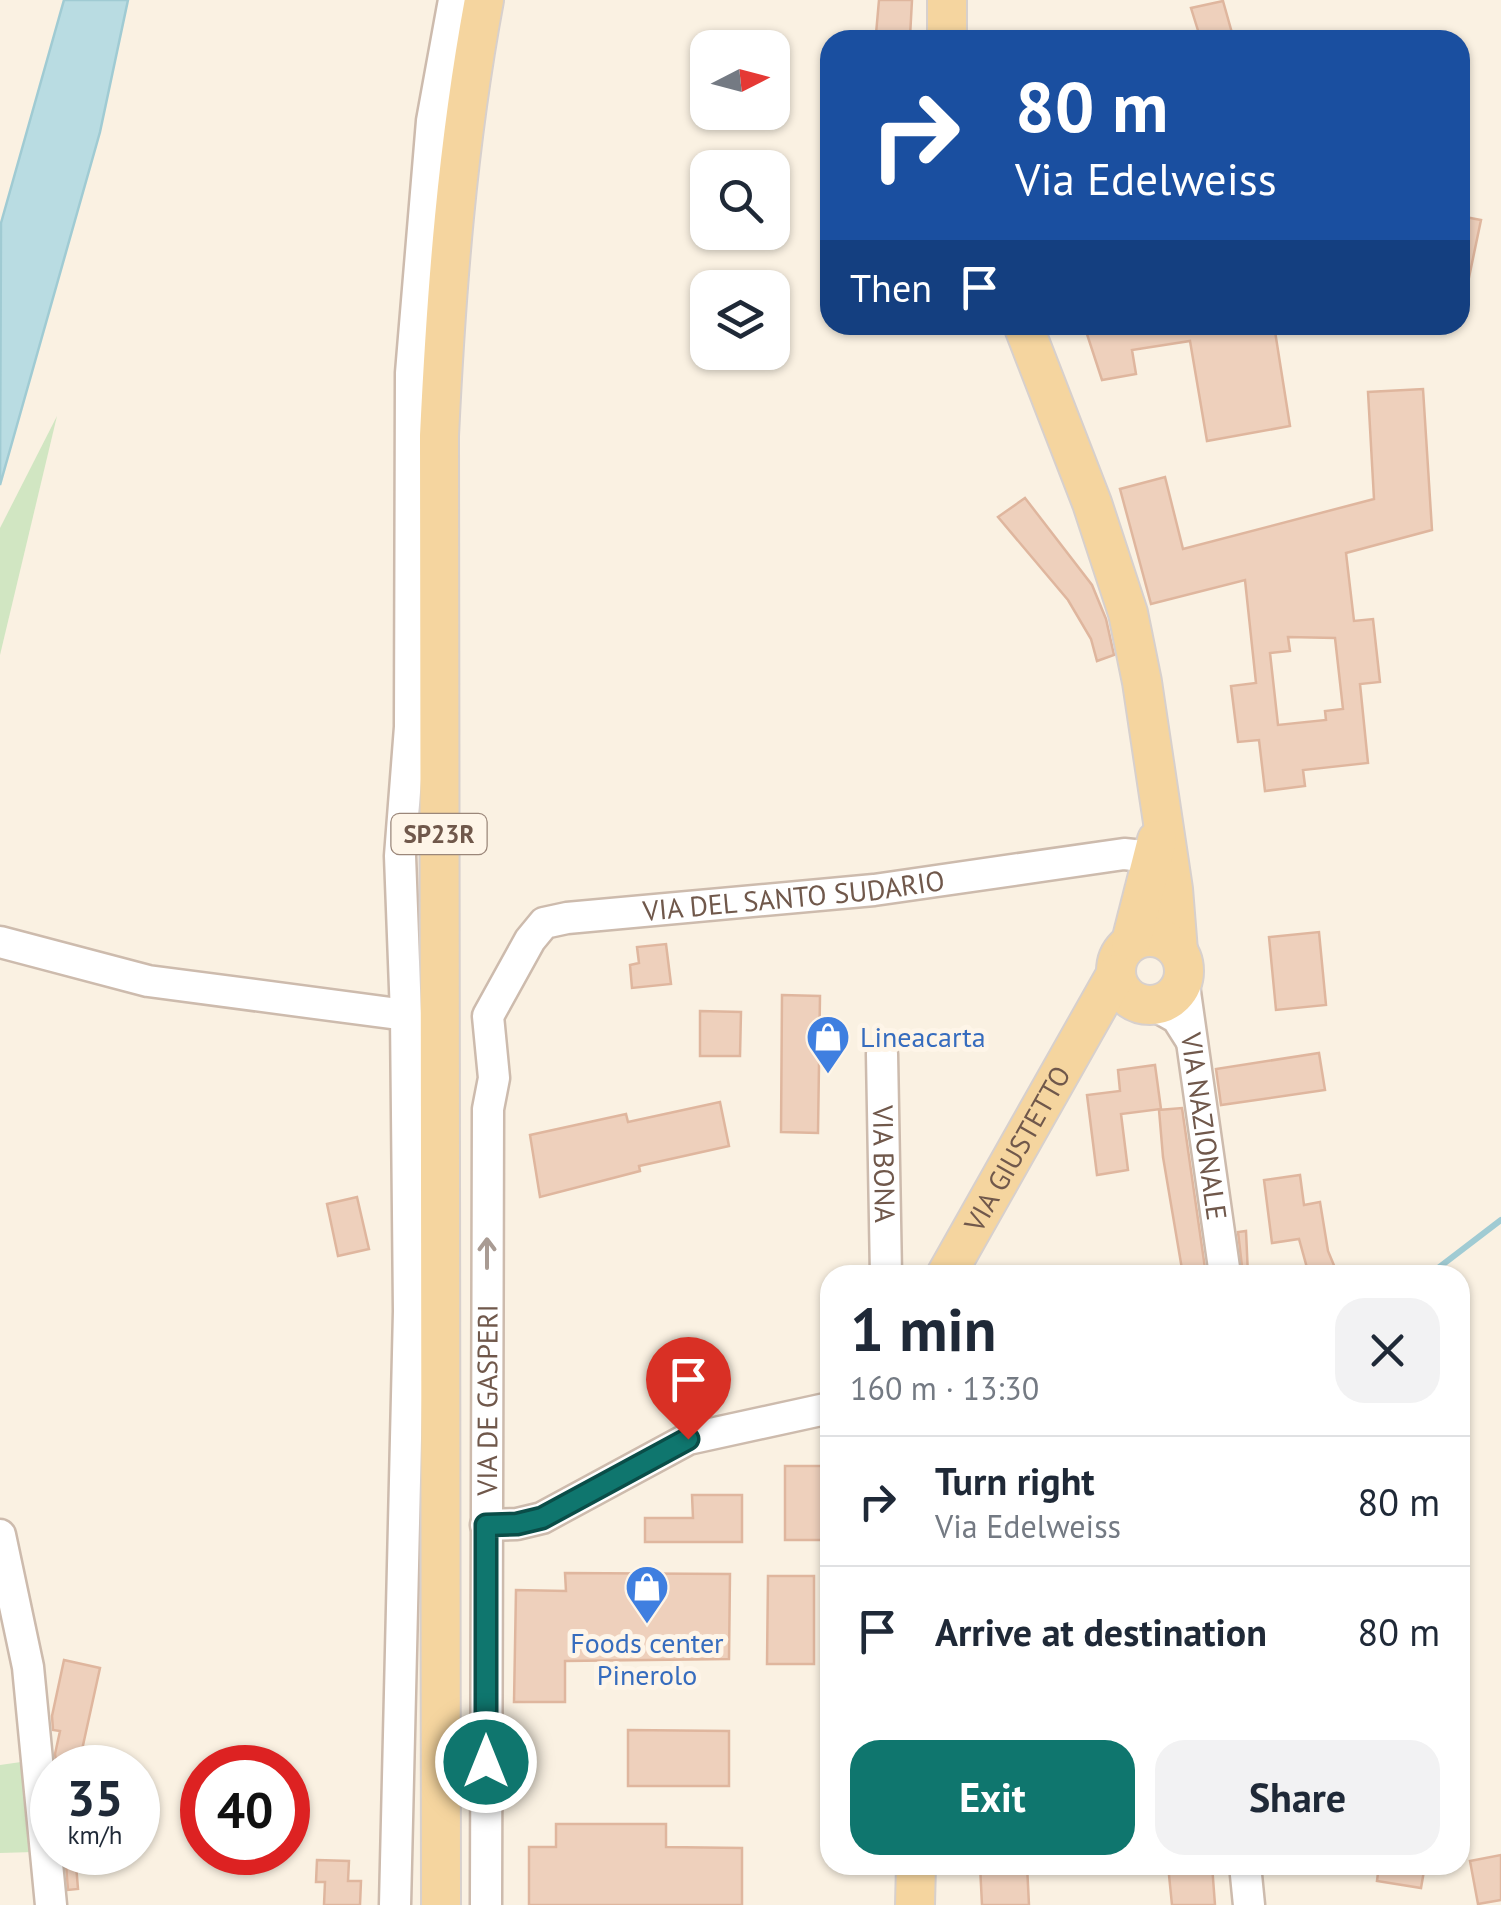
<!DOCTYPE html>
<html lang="en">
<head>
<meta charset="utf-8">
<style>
  body { margin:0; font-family:"PT Sans",sans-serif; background:#f2f2f3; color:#1f2937; height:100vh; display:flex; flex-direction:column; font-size:38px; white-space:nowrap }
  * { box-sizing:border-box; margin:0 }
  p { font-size:32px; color:#747a83 }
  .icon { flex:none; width:55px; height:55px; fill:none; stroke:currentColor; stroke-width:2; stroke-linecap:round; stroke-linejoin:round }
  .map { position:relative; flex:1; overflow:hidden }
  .details { position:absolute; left:820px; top:1265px; width:650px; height:610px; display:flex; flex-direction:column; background:#fff; border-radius:30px; box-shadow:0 2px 8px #0004 }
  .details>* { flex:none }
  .top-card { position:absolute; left:820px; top:30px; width:650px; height:305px; border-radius:30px; box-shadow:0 2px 8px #0004; background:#1a4fa0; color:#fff; overflow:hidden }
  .needle { width:65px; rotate:84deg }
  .tools { position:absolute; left:690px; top:30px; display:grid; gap:20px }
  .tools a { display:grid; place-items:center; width:100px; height:100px; border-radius:20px; background:#fff; box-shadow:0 2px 8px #0004; font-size:50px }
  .speed { position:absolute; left:30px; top:1745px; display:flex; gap:20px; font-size:50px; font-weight:700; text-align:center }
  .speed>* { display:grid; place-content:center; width:130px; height:130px; border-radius:50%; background:#fff; box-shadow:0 2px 8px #0004; line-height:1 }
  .speed small { font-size:25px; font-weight:400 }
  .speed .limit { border:15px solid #d22; background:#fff; color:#111 }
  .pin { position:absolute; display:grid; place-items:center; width:85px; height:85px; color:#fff; margin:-102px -42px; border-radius:50% 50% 50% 0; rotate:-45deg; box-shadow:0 0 10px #0007 }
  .pin .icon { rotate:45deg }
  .me { position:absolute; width:110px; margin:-55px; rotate:0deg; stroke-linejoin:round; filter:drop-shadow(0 0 8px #0008) }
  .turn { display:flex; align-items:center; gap:35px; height:210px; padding:0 30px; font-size:45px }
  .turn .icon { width:130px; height:130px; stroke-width:2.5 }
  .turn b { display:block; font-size:70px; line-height:85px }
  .then { display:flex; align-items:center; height:95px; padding:0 30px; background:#0003; gap:20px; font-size:38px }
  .round { display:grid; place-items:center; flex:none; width:105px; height:105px; border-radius:30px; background:#f2f2f3 }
  .head { display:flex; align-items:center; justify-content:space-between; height:170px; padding:0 30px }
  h1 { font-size:60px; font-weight:600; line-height:75px }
  .action { display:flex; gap:20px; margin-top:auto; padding:20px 30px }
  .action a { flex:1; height:115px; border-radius:30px; background:#0f766e; color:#fff; font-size:40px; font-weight:600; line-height:115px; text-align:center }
  .action a+a { background:#f2f2f3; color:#1f2937 }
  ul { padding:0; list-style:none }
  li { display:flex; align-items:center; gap:30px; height:130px; padding:0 30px; border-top:2px solid #e0e1e3 }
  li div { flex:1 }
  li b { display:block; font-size:38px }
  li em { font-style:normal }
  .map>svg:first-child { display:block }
  .green { fill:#d1e6c2 }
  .water { fill:#b9dce2; stroke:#a0cbd3; stroke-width:2.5 }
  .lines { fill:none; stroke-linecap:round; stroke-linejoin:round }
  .stream { stroke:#a0cbd3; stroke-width:6 }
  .building { fill:#eed0bc; stroke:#dfb69e; stroke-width:2.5; fill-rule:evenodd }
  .minor-casing { stroke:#cdbbad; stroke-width:35 }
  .major-casing { stroke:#d7d0cd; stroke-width:42 }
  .minor { stroke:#fff; stroke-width:30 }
  .major { stroke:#f5d59f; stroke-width:38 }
  .oneway { stroke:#a99b93 }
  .route-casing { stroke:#0a4d48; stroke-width:25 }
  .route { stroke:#0f766e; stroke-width:18 }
  .labels { text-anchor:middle; stroke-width:10; stroke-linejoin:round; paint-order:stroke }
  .shield { fill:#fef5e8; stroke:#9b877a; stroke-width:2.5 }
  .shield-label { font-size:25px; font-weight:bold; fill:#70584b }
  .street-label { font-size:28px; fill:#70584b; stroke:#fef5e8 }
  .shop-label { font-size:28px; fill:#366cbe; stroke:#fef5e8; text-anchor:start }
</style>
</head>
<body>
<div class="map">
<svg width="1501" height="1905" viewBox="0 0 1501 1905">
  <rect width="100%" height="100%" fill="#faf1e2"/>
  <!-- green -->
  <g class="green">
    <polygon points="57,416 0,655 0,528"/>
    <polygon points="21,1762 34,1852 0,1853 0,1765"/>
  </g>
  <!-- water -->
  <polygon class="water" points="64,0 128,0 100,132 0,485 1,223"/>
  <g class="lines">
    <!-- stream -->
    <polyline class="stream" points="1429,1275 1501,1220"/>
  </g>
  <!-- building -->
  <g class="building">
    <polygon points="879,0 912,0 910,37 876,34"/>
    <polygon points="1223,1 1234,40 1201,40 1191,8"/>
    <polygon points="1460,216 1481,220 1467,287 1460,286"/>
    <polygon points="1084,325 1274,325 1290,426 1207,441 1190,341 1132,350 1136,374 1102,380"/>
    <path d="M1423,389l9,141 -86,23 8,68 19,-2 7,63 -20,2 8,79 -65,7 2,16 -40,5 -6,-51 -21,2 -7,-56 25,-3 -11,-103 -94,24 -31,-115 45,-12 18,72 191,-50 -6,-107zM1288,637l47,1 8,71 -18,2 1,9 -48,5 -8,-72 20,-2z"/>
    <polygon points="1025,498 1092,585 1106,619 1114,655 1097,661 1091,639 1068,600 998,517"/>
    <polygon points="1319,932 1326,1005 1276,1010 1269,937"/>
    <polygon points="666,944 671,984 632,988 630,965 639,963 637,947"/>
    <polygon points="782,995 820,996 818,1133 781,1132"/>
    <polygon points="700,1011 741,1012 740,1056 700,1056"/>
    <polygon points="1319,1053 1325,1090 1221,1105 1216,1069"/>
    <polygon points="1155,1065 1161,1109 1121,1114 1128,1170 1097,1175 1087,1095 1120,1091 1118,1070"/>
    <polygon points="720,1102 729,1146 639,1166 640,1171 540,1197 530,1135 626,1114 628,1122"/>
    <polygon points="1182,1108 1206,1275 1183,1275 1163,1157 1159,1110"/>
    <polygon points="1300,1175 1304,1205 1320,1202 1328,1251 1338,1275 1309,1275 1299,1239 1272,1243 1264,1180"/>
    <polygon points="357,1197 369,1249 338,1256 327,1204"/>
    <polygon points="1246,1231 1248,1275 1243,1275 1238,1232"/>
    <rect x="785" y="1466" width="38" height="74"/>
    <polygon points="692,1495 742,1495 742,1542 645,1542 645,1518 693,1518"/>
    <polygon points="565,1573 730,1574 729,1659 565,1661 565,1702 514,1702 516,1590 566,1591"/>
    <polygon points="768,1576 814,1576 814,1664 767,1664"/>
    <polygon points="64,1660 100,1668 78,1768 57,1768 55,1754 60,1731 53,1730 52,1716"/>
    <polygon points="628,1730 729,1731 729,1786 628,1786"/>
    <polygon points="556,1824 666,1824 666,1847 742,1848 742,1905 529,1905 529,1847 556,1847"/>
    <polygon points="65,1852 75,1852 78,1889 68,1890"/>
    <polygon points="1501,1855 1501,1900 1478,1904 1470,1861"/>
    <polygon points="317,1860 349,1861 348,1881 361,1881 360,1905 324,1905 325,1882 316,1882"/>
    <polygon points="980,1865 1027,1865 1029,1905 982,1905"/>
    <polygon points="1168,1865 1212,1865 1215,1905 1172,1905"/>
    <polygon points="1379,1865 1425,1865 1421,1888 1377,1881"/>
  </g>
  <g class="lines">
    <defs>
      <g id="minor">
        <polyline points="0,942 148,981 406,1015"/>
        <path id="s1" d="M1183,978l42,297"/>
        <polyline points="1154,1005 1177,1018 1191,1040"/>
        <path id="s2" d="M882,1054l4,221"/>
        <polyline points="486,1525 517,1524 542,1518 688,1439 830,1408"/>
        <polyline points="0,1535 28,1667 51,1905"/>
        <polyline points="1245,1865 1249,1905"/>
        <polyline points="395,1905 409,1311 406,1015 400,856 410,727 411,373 432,121 454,0"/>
        <path id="s3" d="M486,1905l2,-796 6,-31 -6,-62 42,-76 14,-17 23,-5 307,-28 250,-36 29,3"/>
      </g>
      <g id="major">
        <polyline points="947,0 947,40"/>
        <polyline points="1023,325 1092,503 1128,613 1142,682 1173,889 1178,951"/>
        <circle cx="1150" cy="971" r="34"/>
        <polyline points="1131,942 1157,840"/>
        <path id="s4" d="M946,1275l170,-301"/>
        <path d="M441,1905l-2,-1469c7,-147 18,-291 45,-436"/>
        <polyline points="915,1905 916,1865"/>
      </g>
    </defs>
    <!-- minor casing -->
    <use href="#minor" class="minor-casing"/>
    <!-- major casing -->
    <use href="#major" class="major-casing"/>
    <!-- minor -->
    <use href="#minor" class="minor"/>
    <!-- major -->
    <use href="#major" class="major"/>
  </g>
  <!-- one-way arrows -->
  <defs><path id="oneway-shaft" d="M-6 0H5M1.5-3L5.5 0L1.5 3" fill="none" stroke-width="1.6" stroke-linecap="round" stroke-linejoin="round" transform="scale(2.5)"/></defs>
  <use class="oneway" href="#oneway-shaft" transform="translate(487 1253) rotate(-90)"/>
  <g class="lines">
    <defs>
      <polyline id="route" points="486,1762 486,1525 517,1524 542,1518 688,1439"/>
    </defs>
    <!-- route casing -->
    <use href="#route" class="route-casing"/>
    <!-- route -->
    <use href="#route" class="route"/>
  </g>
  <!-- icons -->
  <defs>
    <symbol id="shop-pin" viewBox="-11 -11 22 30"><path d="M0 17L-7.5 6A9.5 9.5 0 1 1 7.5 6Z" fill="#3f7fe0" stroke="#fef5e8"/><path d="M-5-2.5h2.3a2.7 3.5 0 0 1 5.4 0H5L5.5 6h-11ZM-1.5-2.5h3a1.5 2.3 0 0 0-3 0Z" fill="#fff"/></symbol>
  </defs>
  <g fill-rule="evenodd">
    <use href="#shop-pin" x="803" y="1012" width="50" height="68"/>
    <use href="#shop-pin" x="622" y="1562" width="50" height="68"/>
  </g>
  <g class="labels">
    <!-- shield labels -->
    <rect class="shield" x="391.5" y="814" width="95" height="40" rx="8"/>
    <g class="shield-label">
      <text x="439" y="843">SP23R</text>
    </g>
    <!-- street labels -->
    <g class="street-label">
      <text dy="10" stroke="none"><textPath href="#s3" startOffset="1250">VIA DEL SANTO SUDARIO</textPath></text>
      <text dy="10" stroke="none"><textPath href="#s1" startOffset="150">VIA NAZIONALE</textPath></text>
      <text dy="10" stroke="none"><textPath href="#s4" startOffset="145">VIA GIUSTETTO</textPath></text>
      <text dy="10" stroke="none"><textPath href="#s2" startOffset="110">VIA BONA</textPath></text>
      <text dy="10" stroke="none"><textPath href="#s3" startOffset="505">VIA DE GASPERI</textPath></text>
    </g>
    <!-- shop labels -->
    <g class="shop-label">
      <text x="860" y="1047">Lineacarta</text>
      <text x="647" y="1653" text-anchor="middle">Foods center<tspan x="647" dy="32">Pinerolo</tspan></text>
    </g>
  </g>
</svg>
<div class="tools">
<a><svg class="needle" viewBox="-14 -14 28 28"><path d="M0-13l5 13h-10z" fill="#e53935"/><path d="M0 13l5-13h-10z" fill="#747a83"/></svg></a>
<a><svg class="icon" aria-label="search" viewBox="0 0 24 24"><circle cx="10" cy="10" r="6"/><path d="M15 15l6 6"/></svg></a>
<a><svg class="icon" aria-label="layers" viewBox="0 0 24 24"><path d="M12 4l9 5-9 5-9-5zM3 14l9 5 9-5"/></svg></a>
</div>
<div class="speed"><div>35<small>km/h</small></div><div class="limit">40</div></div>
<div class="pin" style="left:688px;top:1439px;background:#d93025"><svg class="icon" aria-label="arrive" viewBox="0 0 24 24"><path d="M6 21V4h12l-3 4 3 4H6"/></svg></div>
<svg class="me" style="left:486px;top:1762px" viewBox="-20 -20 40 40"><circle r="17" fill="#0f766e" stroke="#fff" stroke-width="3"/><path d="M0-11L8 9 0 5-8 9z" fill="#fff"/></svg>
<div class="top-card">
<div class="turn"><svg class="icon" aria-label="right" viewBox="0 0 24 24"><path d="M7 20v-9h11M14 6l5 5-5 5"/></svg><div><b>80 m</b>Via Edelweiss</div></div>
<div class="then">Then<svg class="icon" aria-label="arrive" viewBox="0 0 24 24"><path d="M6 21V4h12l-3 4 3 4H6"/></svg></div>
</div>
<section class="details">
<div class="head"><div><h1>1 min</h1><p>160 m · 13:30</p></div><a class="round"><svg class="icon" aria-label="close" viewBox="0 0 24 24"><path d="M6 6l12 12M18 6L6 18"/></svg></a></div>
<ul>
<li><svg class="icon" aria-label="right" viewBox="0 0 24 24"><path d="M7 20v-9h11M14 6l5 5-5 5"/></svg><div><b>Turn right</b><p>Via Edelweiss</p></div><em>80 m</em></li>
<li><svg class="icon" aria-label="arrive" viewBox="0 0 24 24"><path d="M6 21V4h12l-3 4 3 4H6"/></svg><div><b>Arrive at destination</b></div><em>80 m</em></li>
</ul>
<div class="action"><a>Exit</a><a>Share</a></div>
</section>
</div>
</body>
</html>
